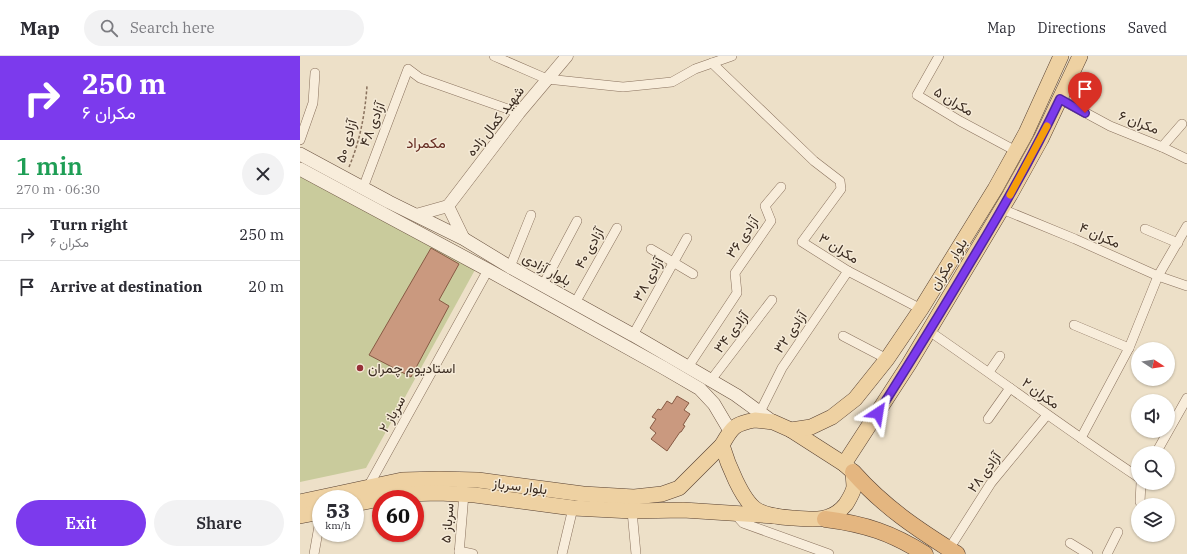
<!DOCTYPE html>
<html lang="en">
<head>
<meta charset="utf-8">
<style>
  body { margin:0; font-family:"IBM Plex Serif",Vazirmatn,serif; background:#f2f2f3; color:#2b2b33; height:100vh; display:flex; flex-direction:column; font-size:15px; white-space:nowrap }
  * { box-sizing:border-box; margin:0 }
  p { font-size:13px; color:#7c7c81 }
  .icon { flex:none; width:22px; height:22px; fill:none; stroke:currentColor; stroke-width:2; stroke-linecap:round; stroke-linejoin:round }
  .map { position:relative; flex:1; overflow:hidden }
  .side { display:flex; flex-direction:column; background:#fff; width:300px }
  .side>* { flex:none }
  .banner { background:#7c3aed; color:#fff; overflow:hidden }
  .needle { width:26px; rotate:102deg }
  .buttons { position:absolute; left:831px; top:286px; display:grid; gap:8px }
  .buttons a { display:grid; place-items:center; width:44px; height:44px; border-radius:50%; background:#fff; box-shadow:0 1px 3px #0004; font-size:20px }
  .speed { position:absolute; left:12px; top:434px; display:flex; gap:8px; font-size:20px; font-weight:700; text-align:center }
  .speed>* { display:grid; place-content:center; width:52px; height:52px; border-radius:50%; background:#fff; box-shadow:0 1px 3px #0004; line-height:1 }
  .speed small { font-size:10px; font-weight:400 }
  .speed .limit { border:6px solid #d22; background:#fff; color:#111 }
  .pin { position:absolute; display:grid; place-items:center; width:34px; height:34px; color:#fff; margin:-41px -17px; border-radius:50% 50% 50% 0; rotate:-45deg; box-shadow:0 0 4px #0007 }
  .pin .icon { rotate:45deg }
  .me { position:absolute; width:44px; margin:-22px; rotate:33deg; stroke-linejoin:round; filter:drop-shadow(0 0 3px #0008) }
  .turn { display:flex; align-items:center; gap:14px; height:84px; padding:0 16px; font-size:18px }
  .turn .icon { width:52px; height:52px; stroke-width:2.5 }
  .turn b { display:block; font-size:28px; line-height:34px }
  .round { display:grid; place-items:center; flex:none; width:42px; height:42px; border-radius:21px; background:#f2f2f3 }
  .overview { display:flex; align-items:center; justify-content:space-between; height:68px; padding:0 16px }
  h1 { font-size:24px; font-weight:600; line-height:30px; color:#1e9e55 }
  .action { display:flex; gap:8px; margin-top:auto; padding:8px 16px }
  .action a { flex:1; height:46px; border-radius:24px; background:#7c3aed; color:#fff; font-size:16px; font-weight:600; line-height:46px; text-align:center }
  .action a+a { background:#f2f2f3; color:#2b2b33 }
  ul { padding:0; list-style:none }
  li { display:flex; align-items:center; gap:12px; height:52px; padding:0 16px; border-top:1px solid #e1e1e2 }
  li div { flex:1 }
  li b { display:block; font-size:15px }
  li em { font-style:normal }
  header { display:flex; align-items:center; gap:24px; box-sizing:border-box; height:56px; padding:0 20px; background:#fff; border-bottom:1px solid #e1e1e2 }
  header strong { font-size:19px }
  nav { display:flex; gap:22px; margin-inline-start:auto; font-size:14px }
  .search { width:280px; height:36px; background:#f2f2f3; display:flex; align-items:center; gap:10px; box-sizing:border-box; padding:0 14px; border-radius:22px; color:#7c7c81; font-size:15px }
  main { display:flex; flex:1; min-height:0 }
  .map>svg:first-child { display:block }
  .green { fill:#c9cb9c }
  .building { fill:#ca997f; stroke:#875a44 }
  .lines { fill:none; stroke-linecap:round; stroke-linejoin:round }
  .minor-casing { stroke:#89715d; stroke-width:10 }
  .tertiary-casing { stroke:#89715d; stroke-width:13 }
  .secondary-casing { stroke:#6b5340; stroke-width:14 }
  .primary-casing { stroke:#574031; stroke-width:16 }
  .trunk-casing { stroke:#574031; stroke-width:17 }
  .path { stroke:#89715d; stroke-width:1.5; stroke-dasharray:3 2; stroke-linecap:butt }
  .minor { stroke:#f8eddb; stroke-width:9 }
  .tertiary { stroke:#f8eddb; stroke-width:12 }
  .secondary { stroke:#f8eddb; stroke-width:13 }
  .primary { stroke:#eed1a2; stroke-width:15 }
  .trunk { stroke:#e4b680; stroke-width:16 }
  .route-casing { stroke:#51269a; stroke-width:10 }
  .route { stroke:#7c3aed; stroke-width:7 }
  .slow { stroke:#f59e0b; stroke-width:7 }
  .poi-dot { fill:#962f37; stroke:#f5ead7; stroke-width:1.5 }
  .labels { text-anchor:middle; stroke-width:3; stroke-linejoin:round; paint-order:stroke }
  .street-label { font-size:14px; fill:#3a2b20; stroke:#f5ead7 }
  .poi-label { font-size:14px; fill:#3a2b20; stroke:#f5ead7; text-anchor:start }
  .neighbourhood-label { font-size:15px; fill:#652b21; stroke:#f5ead7 }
</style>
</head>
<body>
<header>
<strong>Map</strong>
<div class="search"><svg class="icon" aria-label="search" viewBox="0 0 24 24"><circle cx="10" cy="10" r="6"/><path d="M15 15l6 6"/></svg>Search here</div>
<nav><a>Map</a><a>Directions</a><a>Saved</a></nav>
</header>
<main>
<section class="side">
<div class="banner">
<div class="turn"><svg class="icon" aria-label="right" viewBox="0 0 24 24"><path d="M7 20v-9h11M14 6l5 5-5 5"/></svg><div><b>250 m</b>مکران ۶</div></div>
</div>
<div class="overview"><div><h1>1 min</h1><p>270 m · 06:30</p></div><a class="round"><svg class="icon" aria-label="close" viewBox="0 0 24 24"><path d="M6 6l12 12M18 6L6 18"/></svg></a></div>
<ul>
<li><svg class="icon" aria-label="right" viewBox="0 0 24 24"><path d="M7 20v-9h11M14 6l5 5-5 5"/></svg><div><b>Turn right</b><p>مکران ۶</p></div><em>250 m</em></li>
<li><svg class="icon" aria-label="arrive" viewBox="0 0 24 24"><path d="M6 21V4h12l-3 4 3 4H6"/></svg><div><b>Arrive at destination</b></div><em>20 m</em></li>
</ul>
<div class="action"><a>Exit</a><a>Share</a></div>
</section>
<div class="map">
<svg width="887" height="498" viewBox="0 0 887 498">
  <rect width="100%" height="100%" fill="#ede0c8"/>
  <!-- green -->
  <polygon class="green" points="0,119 176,212 66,412 0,426"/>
  <!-- building -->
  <g class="building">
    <polygon points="131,192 159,208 139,244 149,250 111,321 69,299"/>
    <polygon points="377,340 389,347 384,354 390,358 383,369 385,370 381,376 380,376 367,395 351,383 356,377 350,372 356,363 352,361 358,353 361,354 367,345 372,348"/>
  </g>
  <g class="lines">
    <defs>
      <g id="minor">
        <polyline points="194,0 247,23 323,31 372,26 395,13 432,0"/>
        <polyline points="639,0 617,39 660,65 716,95"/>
        <polyline points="412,7 514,105 540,125 541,133 502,186 548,215 621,253"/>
        <polyline points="760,43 810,70 862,91 887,103"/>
        <polyline points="0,84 13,47 15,17"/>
        <polyline points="862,91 882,68"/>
        <polyline points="63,132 108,13 120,22 219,57"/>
        <polyline points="702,153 775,183 858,220 887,230"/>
        <polyline points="845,173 878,187"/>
        <polyline points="351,193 393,218"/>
        <polyline points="210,211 231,159"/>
        <polyline points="243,229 277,165"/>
        <polyline points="275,247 317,172"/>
        <polyline points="774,269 829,292"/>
        <path d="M629,275c70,48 138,99 209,146"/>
        <polyline points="333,279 387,182"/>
        <polyline points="543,280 587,303"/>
        <polyline points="388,311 437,237 435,217 471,165 465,150 481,131"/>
        <polyline points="689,316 700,300"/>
        <polyline points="411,324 472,244"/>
        <polyline points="460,356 482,312 548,215"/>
        <polyline points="688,363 710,332"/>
        <polyline points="781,382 829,292 858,220 887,170"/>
        <polyline points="856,397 887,342"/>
        <polyline points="68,431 188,214"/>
        <polyline points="840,446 841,427"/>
        <polyline points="332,455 336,498"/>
        <polyline points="435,458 443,467 529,498"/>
        <polyline points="770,487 788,498"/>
        <polyline points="649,493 691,427 747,359"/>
        <polyline points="159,495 173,498"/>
        <polyline points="14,498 19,470 19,456"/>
        <polyline points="159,498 164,438"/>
        <polyline points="262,498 273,452"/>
        <polyline points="807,498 818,476"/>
      </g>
      <g id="tertiary">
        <polyline points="148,150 219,57 267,0"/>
        <polyline points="148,150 164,183"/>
        <polyline points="116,159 148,150"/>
      </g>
      <g id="secondary">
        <polyline points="0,98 89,146 164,183 210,211 333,279 436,339 473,366"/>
        <polyline points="0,113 188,214 364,312 400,333 414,348 430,375"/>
      </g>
      <g id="primary">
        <path d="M455,364l18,2 18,8 53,34 9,8c0,5 1,10 1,15 -1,6 -5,12 -8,17 -14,18 -32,16 -53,14 -12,-1 -26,-2 -36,-8 -15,-9 -30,-48 -35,-65 10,-18 12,-21 33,-25z"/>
        <polyline points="491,374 511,371 532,361 555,343 587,303 621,253 695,133 726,77 761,0"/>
        <polyline points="544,408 609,308 710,139 741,83 780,0"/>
        <polyline points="0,446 102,424 139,423 178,424 283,438 334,441 362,438 379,432 422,389"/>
        <polyline points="55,448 103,438 139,437 175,439 273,452 332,455 383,454 475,460"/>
        <polyline points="0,460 21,456"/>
      </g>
      <g id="trunk">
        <path d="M553,416c31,35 64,57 104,82"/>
        <path d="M525,463c40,5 67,14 100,35"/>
      </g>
    </defs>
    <!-- minor casing -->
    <use href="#minor" class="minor-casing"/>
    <!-- tertiary casing -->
    <use href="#tertiary" class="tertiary-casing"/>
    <!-- secondary casing -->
    <use href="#secondary" class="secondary-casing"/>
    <!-- primary casing -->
    <use href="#primary" class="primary-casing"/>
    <!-- trunk casing -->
    <use href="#trunk" class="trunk-casing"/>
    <!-- path -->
    <path class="path" d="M49,111c11,-26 16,-53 18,-81"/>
    <!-- minor -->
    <use href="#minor" class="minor"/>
    <!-- tertiary -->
    <use href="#tertiary" class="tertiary"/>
    <!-- secondary -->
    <use href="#secondary" class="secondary"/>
    <!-- primary -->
    <use href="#primary" class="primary"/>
    <!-- trunk -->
    <use href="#trunk" class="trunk"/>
  </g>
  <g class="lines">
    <defs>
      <path id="route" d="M578,357c31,-49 62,-99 92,-150 32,-53 63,-107 90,-164l25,14"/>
    </defs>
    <!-- route casing -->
    <use href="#route" class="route-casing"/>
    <!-- route -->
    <use href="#route" class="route"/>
    <!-- slow -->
    <polyline class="slow" points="710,139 747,70"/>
  </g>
  <!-- markers -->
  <circle class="poi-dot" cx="60" cy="312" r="4"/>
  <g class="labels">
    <!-- street labels -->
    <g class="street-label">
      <text transform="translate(654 45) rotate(31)" y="5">مکران ۵</text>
      <text transform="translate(195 65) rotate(-52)" y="5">شهید کمال زاده</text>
      <text transform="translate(839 66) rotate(21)" y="5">مکران ۶</text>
      <text transform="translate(72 68) rotate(-69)" y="5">آزادی ۴۸</text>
      <text transform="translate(46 85) rotate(-74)" y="5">آزادی ۵۰</text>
      <text transform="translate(800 179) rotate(24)" y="5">مکران ۴</text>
      <text transform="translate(442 181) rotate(-56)" y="5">آزادی ۳۶</text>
      <text transform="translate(289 192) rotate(-61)" y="5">آزادی ۴۰</text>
      <text transform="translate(539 192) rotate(32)" y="5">مکران ۳</text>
      <text transform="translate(648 208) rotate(-58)" y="5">بلوار مکران</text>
      <text transform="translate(247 213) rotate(29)" y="5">بلوار آزادی</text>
      <text transform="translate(348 223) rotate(-61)" y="5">آزادی ۳۸</text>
      <text transform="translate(431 276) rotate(-53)" y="5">آزادی ۳۴</text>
      <text transform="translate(490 276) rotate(-56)" y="5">آزادی ۳۲</text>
      <text transform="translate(741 337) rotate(36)" y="5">مکران ۲</text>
      <text transform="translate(92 358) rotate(-61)" y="5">سرباز ۲</text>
      <text transform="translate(684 416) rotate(-54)" y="5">آزادی ۲۸</text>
      <text transform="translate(220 430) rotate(7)" y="5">بلوار سرباز</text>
      <text transform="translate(147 467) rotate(-85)" y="5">سرباز ۵</text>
    </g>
    <!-- poi labels -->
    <g class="poi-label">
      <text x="68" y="317">استادیوم چمران</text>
    </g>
    <!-- neighbourhood labels -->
    <g class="neighbourhood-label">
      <text x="126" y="92">مکمراد</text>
    </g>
  </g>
</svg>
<div class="buttons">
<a><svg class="needle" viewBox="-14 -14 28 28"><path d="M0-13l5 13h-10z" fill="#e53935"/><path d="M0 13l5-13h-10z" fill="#7c7c81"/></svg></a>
<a><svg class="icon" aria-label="sound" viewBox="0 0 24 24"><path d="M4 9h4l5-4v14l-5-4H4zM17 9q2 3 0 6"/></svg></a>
<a><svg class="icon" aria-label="search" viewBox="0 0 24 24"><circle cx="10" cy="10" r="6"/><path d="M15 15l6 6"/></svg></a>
<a><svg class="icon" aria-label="layers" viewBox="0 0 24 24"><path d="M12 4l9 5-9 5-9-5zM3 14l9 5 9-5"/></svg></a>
</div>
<div class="speed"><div>53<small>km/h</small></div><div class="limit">60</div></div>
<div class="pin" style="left:785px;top:57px;background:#d93025"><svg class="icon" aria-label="arrive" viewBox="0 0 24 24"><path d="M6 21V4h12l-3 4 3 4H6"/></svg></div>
<svg class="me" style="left:578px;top:357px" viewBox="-20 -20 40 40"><path d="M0-17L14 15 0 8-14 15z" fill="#7c3aed" stroke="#fff" stroke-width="4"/></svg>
</div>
</main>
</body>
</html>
